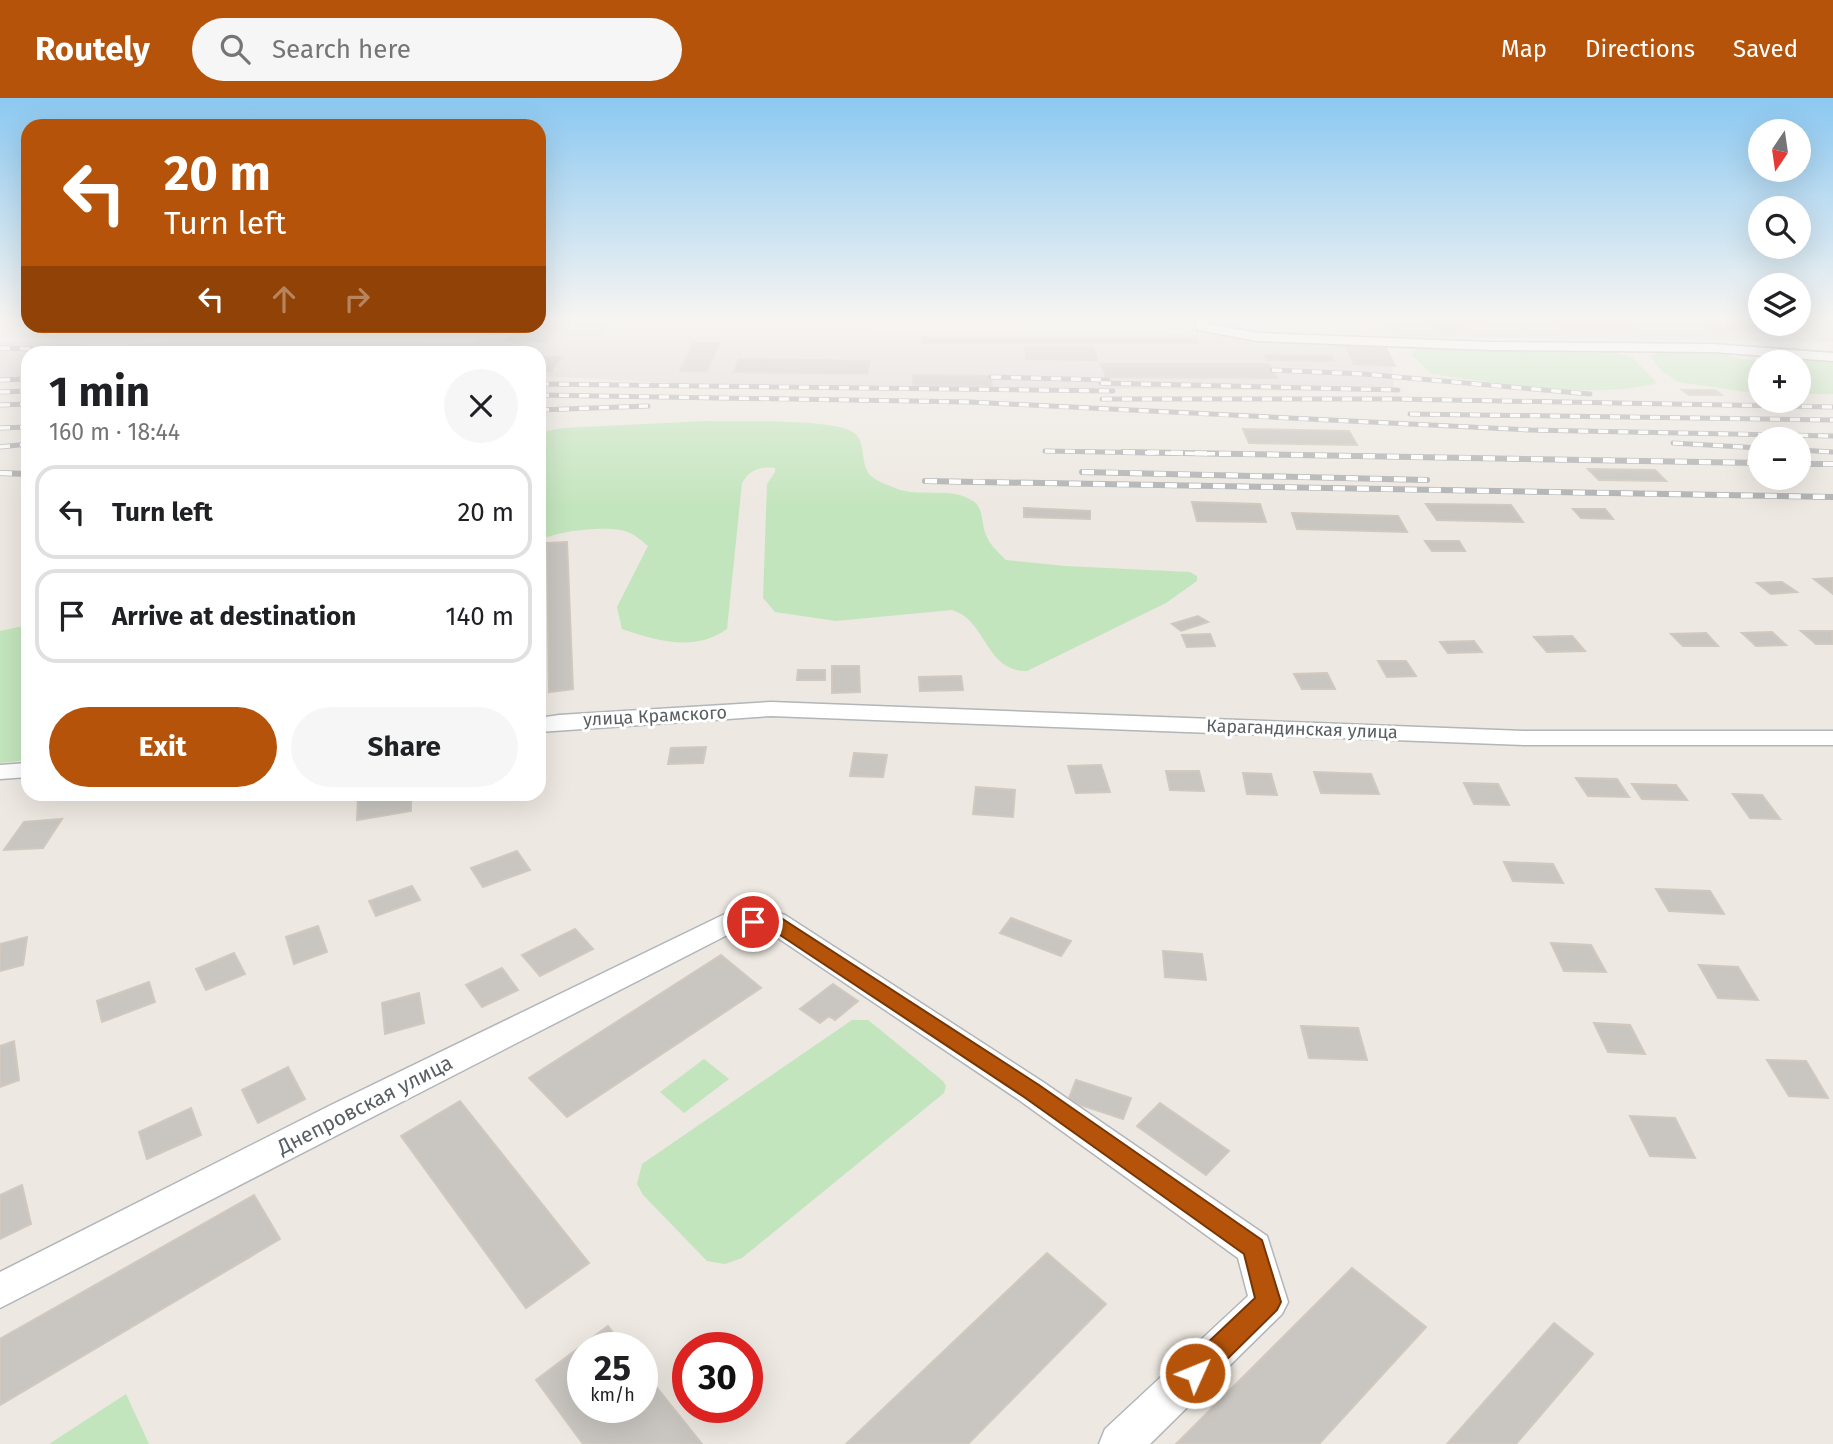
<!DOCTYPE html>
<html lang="en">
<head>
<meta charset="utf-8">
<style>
  body { margin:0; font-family:"Fira Sans",sans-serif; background:#f6f6f6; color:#202124; height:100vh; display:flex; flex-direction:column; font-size:26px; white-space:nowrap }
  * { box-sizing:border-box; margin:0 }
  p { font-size:23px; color:#757577 }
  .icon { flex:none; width:38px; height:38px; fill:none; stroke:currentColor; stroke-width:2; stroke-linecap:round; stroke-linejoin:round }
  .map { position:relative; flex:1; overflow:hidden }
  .drawer { position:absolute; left:21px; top:248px; width:525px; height:455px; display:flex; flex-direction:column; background:#fff; border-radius:21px; box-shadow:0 7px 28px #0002 }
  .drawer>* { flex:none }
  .top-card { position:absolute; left:21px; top:21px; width:525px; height:214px; border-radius:21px; box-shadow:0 7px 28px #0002; background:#b45309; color:#fff; overflow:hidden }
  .needle { width:46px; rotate:193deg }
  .tools { position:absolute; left:1748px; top:21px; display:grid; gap:14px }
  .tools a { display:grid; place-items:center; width:63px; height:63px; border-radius:50%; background:#fff; box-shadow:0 7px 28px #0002; font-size:35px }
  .speed { position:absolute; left:567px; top:1234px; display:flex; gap:14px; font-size:35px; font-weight:700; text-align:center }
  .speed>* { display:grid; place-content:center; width:91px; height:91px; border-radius:50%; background:#fff; box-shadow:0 7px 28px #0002; line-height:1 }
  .speed small { font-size:18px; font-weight:400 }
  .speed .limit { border:10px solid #d22; background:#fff; color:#111 }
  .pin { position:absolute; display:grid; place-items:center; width:60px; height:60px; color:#fff; margin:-30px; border:4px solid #fff; border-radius:50%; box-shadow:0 2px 7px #0007 }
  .me { position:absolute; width:77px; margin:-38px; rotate:46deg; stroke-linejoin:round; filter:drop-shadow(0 0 5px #0008) }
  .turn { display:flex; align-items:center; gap:24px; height:147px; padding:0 28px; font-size:32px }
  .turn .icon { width:91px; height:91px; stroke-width:2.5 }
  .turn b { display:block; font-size:49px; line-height:60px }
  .lanes { display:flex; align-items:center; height:66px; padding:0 28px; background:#0003; justify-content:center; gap:35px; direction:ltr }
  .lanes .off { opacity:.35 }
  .round { display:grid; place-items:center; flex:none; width:74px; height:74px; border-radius:37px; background:#f6f6f6 }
  .overview { display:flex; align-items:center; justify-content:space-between; height:119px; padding:0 28px }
  h1 { font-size:42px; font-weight:700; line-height:52px }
  .cta { display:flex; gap:14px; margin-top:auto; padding:14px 28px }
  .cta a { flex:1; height:80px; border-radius:42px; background:#b45309; color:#fff; font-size:28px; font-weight:700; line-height:80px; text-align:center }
  .cta a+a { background:#f6f6f6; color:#202124 }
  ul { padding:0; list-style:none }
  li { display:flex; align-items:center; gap:21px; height:94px; margin:0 14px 10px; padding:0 14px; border:4px solid #e0e0e0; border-radius:21px }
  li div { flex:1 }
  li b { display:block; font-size:26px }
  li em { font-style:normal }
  header { display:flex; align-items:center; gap:42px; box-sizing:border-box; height:98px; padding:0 35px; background:#b45309; color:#fff }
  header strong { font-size:33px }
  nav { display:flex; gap:38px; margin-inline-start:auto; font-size:24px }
  .search { width:490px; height:63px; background:#f6f6f6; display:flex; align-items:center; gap:18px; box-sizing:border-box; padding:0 24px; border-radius:38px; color:#757577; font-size:26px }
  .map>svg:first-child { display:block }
  .industrial { fill:#dddad5 }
  .green { fill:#c3e5bd }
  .building { fill:#c9c5c0; stroke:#d1c9bf; stroke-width:2 }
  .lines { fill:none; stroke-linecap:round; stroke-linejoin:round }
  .street-casing { stroke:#b2b5b9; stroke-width:3 }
  .street { fill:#fff; fill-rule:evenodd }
  .rail-far1-casing { stroke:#b0b1b2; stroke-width:5 }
  .rail-casing { stroke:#b0b1b2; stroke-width:6 }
  .rail-far1 { stroke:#fff; stroke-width:3.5; stroke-dasharray:10; stroke-linecap:butt }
  .rail { stroke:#fff; stroke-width:4.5; stroke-dasharray:12; stroke-linecap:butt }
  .route { fill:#b45309; stroke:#753606; stroke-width:2 }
  .labels { text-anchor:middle; stroke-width:6; stroke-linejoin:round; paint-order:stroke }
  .street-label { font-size:18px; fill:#595f62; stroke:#fff }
  .near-street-label { font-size:21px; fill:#595f62; stroke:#fff }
</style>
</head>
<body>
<header>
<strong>Routely</strong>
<div class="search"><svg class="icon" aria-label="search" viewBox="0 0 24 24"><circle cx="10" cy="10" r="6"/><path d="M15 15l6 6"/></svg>Search here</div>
<nav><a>Map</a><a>Directions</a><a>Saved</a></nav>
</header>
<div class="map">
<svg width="1833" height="1346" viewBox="0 0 1833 1346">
  <rect width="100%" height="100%" fill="#ede8e1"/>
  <!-- industrial -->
  <g class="industrial">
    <polygon points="539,221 612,221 602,239 1183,236 1376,247 1392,265 1394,294 672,285 539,278 539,256 28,256 28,279 0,280 0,244 114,247 188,243 475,245 500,228 539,228"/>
    <polygon points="1382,221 1760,221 1760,226 1799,226 1799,221 1833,221 1833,244 1399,239 1385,234"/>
  </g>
  <!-- green -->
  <g class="green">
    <path d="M1424,249l189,5 20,6 24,25c-59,17 -163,0 -225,-9l-21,-19 6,-7z"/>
    <polygon points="1664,253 1719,255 1741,261 1766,263 1770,258 1833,263 1833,296 1799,296 1799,264 1760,264 1760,296 1678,284 1662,273 1650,258"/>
    <path d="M706,323c28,1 129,-3 148,12 13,9 5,31 17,43 5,5 17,9 24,12 24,10 55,-2 78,13 11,7 8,23 13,34 3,9 13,18 20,25l59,6 125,6 7,4v5l-31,22 -139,68c-42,1 -40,-51 -75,-61l-116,11 -61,-9 -12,-14 4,-114 8,-12v-4c-15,-2 -26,2 -33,15l-15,146c-32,23 -70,12 -105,0l-5,-22 31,-61c-5,-4 -11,-10 -18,-13 -18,-9 -73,-2 -90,7l-1,46v-154l26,-4z"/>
    <polygon points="28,527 28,662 0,665 0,533"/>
    <polygon points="852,922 868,922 878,930 943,983 946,988 944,995 742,1160 725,1166 707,1163 643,1097 637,1086 642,1066"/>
    <polygon points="704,961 729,981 684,1015 660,994"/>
    <polygon points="126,1296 149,1346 49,1346"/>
  </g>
  <!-- building -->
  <g class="building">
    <polygon points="539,221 565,221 545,244 505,243 520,228 539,228"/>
    <polygon points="1425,221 1484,221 1491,227 1459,227 1464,233 1435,233"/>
    <polygon points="1551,221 1623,221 1637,231 1563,231"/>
    <polygon points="1714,223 1760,223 1760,226 1773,228 1765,228 1776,235 1712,234 1699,225 1718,225"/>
    <polygon points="923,240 1195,240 1197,245 923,245"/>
    <polygon points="694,245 719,245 707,273 680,273"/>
    <polygon points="1346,249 1386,250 1395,268 1354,266"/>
    <polygon points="1025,250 1094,250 1097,262 1026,261"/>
    <polygon points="1265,257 1331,258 1334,263 1267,262"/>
    <polygon points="539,259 561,259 551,273 539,273"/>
    <polygon points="739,261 870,263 867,276 734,274"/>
    <polygon points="1101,266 1269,266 1277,280 1106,279"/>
    <polygon points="913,277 991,278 992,288 913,287"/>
    <polygon points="1682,292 1715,292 1722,297 1689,297"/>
    <polygon points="1243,331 1349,333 1357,347 1249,345"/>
    <polygon points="1588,371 1655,372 1666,383 1599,382"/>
    <polygon points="1192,404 1260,406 1266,424 1197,423"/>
    <polygon points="1426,406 1511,407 1523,424 1437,422"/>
    <polygon points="1024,410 1090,413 1090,421 1024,419"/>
    <polygon points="1573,411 1605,411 1613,421 1581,420"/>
    <polygon points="1292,415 1398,418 1407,434 1297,431"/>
    <polygon points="1425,443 1459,443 1465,453 1432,453"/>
    <polygon points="567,444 573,591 549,594 547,445"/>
    <polygon points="1833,480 1833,496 1814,481"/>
    <polygon points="1782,484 1797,494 1771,496 1757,485"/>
    <polygon points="1198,518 1208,524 1181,533 1172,526"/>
    <polygon points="1801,533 1832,533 1833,546 1816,546"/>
    <polygon points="1772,534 1786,547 1756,548 1742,535"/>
    <polygon points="1706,535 1718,548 1683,548 1671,536"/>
    <polygon points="1210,536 1215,548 1187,549 1182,537"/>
    <polygon points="1572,538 1585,553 1547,554 1534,539"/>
    <polygon points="1474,543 1482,554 1448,555 1440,544"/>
    <polygon points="1378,563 1406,563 1416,578 1387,579"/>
    <polygon points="832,568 859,568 860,594 832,595"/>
    <polygon points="798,572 825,572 825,582 797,582"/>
    <polygon points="1327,575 1335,591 1302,591 1294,576"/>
    <polygon points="961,578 963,592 920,593 919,579"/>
    <polygon points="706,649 703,665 668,666 671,650"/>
    <polygon points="854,655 887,657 883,679 850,678"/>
    <polygon points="1101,667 1110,694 1076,695 1068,668"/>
    <polygon points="1166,673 1199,673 1204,693 1170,692"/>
    <polygon points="1314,674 1371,676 1379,696 1321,695"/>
    <polygon points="1243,675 1271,676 1277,697 1247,696"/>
    <polygon points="1576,680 1617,681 1629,699 1588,698"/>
    <polygon points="1464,685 1498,686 1509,707 1474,706"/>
    <polygon points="1632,686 1676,687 1687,702 1642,701"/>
    <polygon points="976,689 1015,692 1013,719 973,716"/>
    <polygon points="411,696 411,713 357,722 358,697"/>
    <polygon points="1733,696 1762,697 1780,721 1750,720"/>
    <polygon points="62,721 43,750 4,752 24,724"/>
    <polygon points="517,753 530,772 483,789 471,770"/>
    <polygon points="1504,764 1553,766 1563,785 1513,783"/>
    <polygon points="412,788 420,802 376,818 369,803"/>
    <polygon points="1656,791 1710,793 1724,816 1669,813"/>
    <polygon points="1011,820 1071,843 1061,858 1000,835"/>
    <polygon points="318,828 327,854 294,866 286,839"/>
    <polygon points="575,831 593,851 540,878 522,857"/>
    <polygon points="27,839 23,867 0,873 0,846"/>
    <polygon points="1551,845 1591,847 1606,874 1564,873"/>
    <polygon points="1163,853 1202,856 1206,882 1165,879"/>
    <polygon points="234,855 245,876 206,892 196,871"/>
    <polygon points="721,857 761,890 567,1019 529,980"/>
    <polygon points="1699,867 1738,869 1758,902 1718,900"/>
    <polygon points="502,870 518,892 482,909 466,887"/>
    <polygon points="149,884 155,904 102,924 97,903"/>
    <polygon points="833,886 858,903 835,922 829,918 820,925 800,911"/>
    <polygon points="419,895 424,925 385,936 382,905"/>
    <polygon points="1594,925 1630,927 1645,956 1608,954"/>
    <polygon points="1301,928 1358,930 1367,962 1309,960"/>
    <polygon points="14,943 19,982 0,989 0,948"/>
    <polygon points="1767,962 1806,963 1828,1000 1789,998"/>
    <polygon points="288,969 305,1001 258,1025 242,992"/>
    <polygon points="1076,982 1131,1000 1123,1021 1068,1003"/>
    <polygon points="460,1003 589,1165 526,1210 401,1038"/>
    <polygon points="1160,1005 1229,1053 1206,1077 1137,1028"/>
    <polygon points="191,1010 201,1037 147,1061 139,1034"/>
    <polygon points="1630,1018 1675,1020 1695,1060 1650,1058"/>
    <polygon points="22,1087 31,1126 0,1141 0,1097"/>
    <polygon points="254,1097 280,1141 0,1307 0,1241"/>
    <polygon points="1047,1155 1106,1206 968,1346 846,1346"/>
    <polygon points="1352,1170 1426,1229 1319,1346 1176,1346"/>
    <polygon points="1554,1225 1593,1256 1516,1346 1447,1346"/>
    <polygon points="608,1228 625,1250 583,1250 583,1309 642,1309 642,1271 702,1346 583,1346 536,1282"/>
  </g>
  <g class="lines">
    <defs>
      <g id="street">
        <polygon points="1194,221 1206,221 1209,226 1258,235 1490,244 1713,246 1833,255 1833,263 1713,254 1490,252 1258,243 1198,232"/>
        <polygon points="771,604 1524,633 1833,633 1833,647 1524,647 771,618 539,634 539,620 559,617"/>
        <polygon points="28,665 28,679 0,681 0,667"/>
        <polygon points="731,813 775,814 785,817 1043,984 1267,1138 1288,1204 1282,1216 1150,1346 1099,1346 1105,1331 1248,1198 1238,1160 1019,1002 769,834 735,833 0,1210 0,1174 331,1007"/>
      </g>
    </defs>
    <!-- street casing -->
    <use href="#street" class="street-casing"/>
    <!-- street -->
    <use href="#street" class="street"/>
    <defs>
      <g id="rail-far1">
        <polyline points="0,250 70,252"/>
        <polyline points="63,252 131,253"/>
        <polyline points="121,253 466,255"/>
        <polyline points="1272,272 1363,276 1590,296"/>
        <polyline points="991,279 1108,282"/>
        <polyline points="0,282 28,281"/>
        <polyline points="1101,285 1398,292"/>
        <polyline points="539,286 1113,293"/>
        <polyline points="0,294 28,293"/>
        <polyline points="539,297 970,304 1531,332 1833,338"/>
        <polyline points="1102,301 1396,301 1833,309"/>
        <polyline points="0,307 28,306"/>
        <polyline points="539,312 648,308"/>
        <polyline points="1410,316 1833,322"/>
        <polyline points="0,330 28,329"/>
        <polyline points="1673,345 1760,350"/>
        <polyline points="0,349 28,346"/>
        <polyline points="1799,352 1833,354"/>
        <polyline points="1045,353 1227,356"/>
      </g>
      <g id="rail">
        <polyline points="1123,354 1760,365"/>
        <polyline points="1799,366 1833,366"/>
        <polyline points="1082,374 1427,382"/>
        <polyline points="0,375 28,376"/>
        <polyline points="925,383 1833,399"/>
      </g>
    </defs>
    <!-- rail-far1 casing -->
    <use href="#rail-far1" class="rail-far1-casing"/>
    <!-- rail casing -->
    <use href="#rail" class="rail-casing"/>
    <!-- rail-far1 -->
    <use href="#rail-far1" class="rail-far1"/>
    <!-- rail -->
    <use href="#rail" class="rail"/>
  </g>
  <!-- sky -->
  <linearGradient id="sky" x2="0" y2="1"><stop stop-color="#8bc8f1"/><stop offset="0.54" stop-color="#f7f5f2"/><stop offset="1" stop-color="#f7f5f2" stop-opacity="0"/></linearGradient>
  <rect width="1833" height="409" fill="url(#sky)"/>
  <!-- route -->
  <polygon class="route" points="753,817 781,820 1039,987 1262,1142 1281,1204 1277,1212 1204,1284 1195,1288 1185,1284 1182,1275 1185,1266 1255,1200 1244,1156 1024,999 783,839 771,831 746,828 743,824 746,819"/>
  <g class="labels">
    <!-- street labels -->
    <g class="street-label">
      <text transform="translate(655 618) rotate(-3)" y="6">улица Крамского</text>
      <text transform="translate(1302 631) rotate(2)" y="6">Карагандинская улица</text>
    </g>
    <!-- near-street labels -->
    <g class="near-street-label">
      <text transform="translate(365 1007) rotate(-27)" y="7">Днепровская улица</text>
    </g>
  </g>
</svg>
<div class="tools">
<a><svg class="needle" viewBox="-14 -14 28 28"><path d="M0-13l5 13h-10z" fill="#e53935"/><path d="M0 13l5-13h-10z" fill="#757577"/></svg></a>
<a><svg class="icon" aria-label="search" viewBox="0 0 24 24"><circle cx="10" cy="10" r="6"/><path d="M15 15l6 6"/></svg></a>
<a><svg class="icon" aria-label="layers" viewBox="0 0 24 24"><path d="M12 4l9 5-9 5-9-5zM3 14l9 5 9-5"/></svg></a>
<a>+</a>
<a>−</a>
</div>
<div class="speed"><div>25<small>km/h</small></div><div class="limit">30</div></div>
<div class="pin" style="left:753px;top:824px;background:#d93025"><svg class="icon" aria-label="arrive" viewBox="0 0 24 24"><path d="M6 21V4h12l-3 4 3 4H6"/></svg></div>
<svg class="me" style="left:1195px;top:1275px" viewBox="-20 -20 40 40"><circle r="17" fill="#b45309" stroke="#fff" stroke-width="3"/><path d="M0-11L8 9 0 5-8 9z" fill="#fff"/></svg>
<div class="top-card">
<div class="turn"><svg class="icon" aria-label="left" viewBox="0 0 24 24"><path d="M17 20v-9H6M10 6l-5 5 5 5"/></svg><div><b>20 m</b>Turn left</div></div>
<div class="lanes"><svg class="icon" aria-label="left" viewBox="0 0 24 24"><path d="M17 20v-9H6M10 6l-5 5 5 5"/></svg><svg class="icon off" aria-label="ahead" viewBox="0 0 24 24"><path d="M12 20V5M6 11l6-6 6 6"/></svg><svg class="icon off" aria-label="right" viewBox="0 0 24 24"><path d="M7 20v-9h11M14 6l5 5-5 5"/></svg></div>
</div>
<section class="drawer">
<div class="overview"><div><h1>1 min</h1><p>160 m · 18:44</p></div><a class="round"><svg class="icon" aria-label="close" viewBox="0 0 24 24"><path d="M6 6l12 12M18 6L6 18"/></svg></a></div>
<ul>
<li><svg class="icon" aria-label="left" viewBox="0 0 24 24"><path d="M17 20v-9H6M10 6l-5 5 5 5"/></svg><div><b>Turn left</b></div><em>20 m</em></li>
<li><svg class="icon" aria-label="arrive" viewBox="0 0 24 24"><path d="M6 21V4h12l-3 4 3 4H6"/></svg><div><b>Arrive at destination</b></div><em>140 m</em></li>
</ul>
<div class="cta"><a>Exit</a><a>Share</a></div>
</section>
</div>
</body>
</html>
